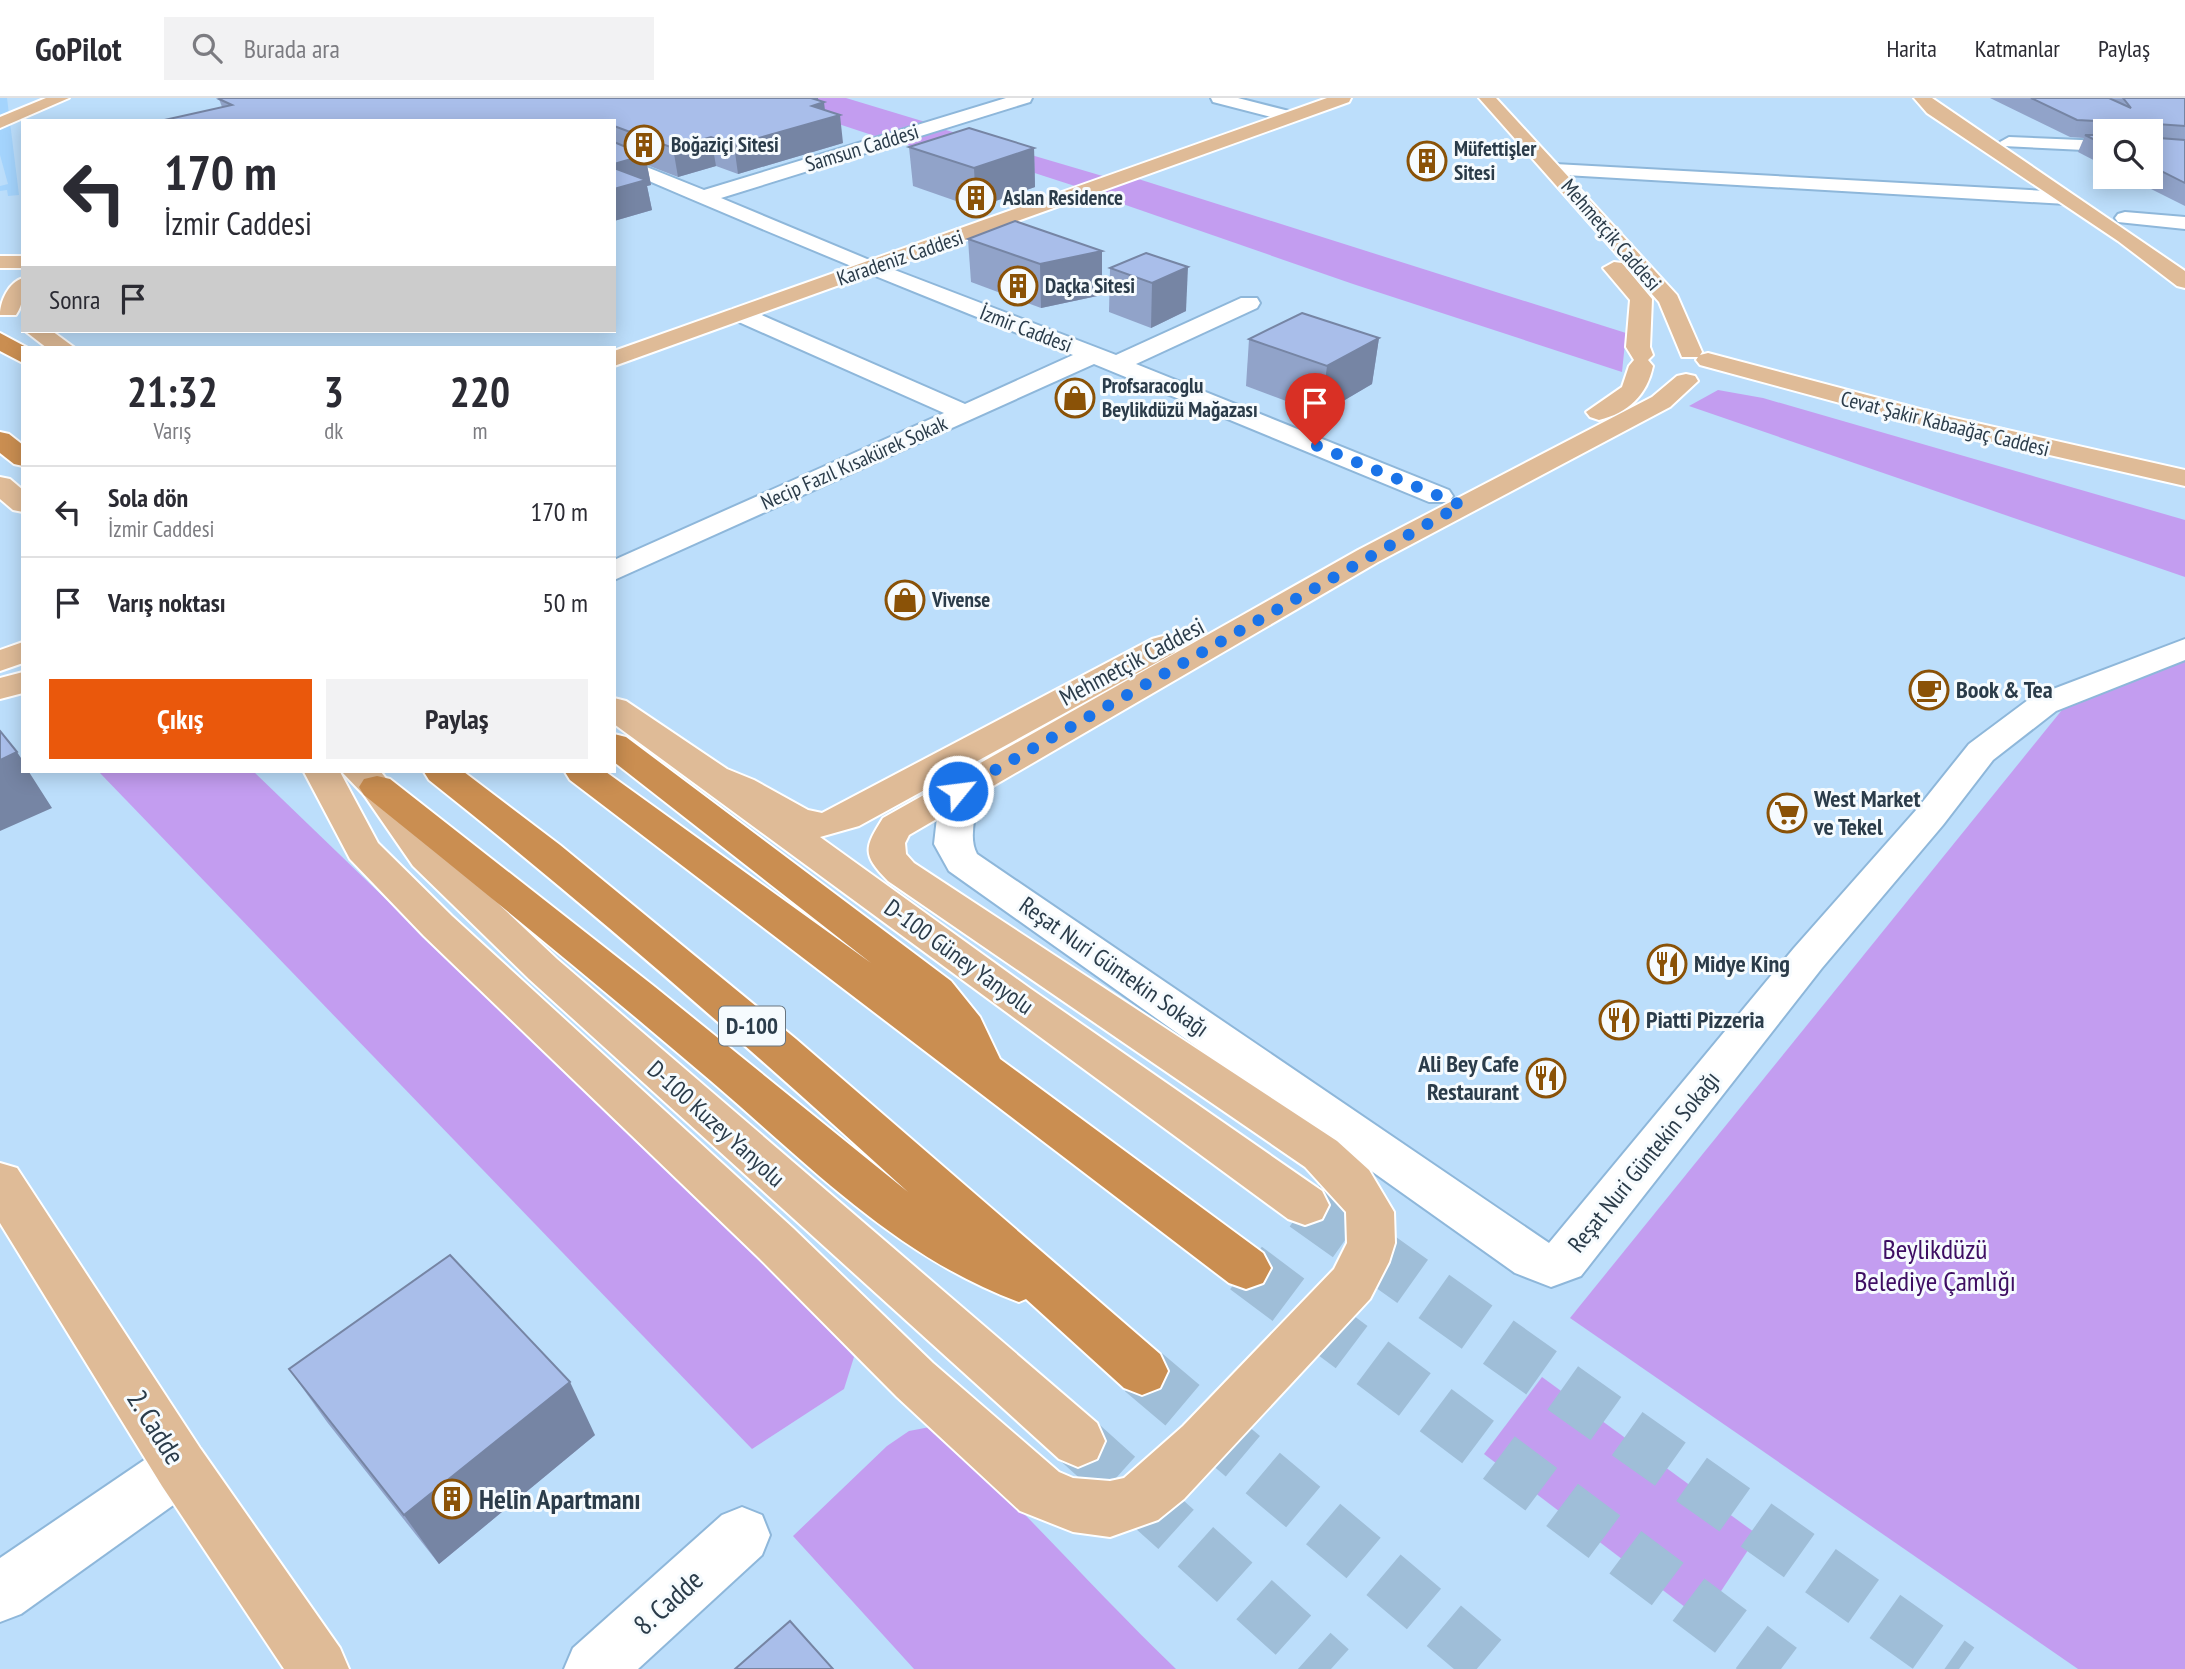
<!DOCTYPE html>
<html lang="tr">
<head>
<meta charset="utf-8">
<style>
  body { margin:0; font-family:"PT Sans Narrow",sans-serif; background:#f2f2f3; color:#2b2b33; height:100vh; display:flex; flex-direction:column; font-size:26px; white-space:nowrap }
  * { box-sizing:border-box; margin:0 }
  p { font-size:23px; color:#7c7c81 }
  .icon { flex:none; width:38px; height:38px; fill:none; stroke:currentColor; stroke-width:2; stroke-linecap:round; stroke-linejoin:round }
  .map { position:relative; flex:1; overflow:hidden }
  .side { position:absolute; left:21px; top:248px; width:595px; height:427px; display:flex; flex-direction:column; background:#fff; border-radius:0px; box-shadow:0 4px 18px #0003 }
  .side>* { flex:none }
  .banner { position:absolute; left:21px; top:21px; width:595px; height:214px; border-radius:0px; box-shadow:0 4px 18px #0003; background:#fff; color:#2b2b33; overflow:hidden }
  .controls { position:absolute; left:2093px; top:21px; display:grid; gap:14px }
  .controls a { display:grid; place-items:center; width:70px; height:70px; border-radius:0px; background:#fff; box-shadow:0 4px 18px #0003; font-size:35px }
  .pin { position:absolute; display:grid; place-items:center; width:60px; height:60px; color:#fff; margin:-72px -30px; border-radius:50% 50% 50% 0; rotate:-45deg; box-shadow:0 0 7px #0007 }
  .pin .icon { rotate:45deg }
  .me { position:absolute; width:77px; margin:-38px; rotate:61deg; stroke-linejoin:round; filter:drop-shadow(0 0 5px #0008) }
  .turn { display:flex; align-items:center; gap:24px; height:147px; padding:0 28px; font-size:32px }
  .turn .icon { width:91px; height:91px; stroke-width:2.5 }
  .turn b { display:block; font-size:49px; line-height:60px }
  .then { display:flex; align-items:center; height:66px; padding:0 28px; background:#0003; gap:14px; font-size:26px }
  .eta { display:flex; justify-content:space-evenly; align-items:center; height:119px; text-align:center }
  .eta b { font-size:42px; font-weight:800; line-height:49px }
  .primary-button { display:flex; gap:14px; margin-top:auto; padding:14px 28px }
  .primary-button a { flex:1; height:80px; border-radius:0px; background:#ea580c; color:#fff; font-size:28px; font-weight:800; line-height:80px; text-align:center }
  .primary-button a+a { background:#f2f2f3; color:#2b2b33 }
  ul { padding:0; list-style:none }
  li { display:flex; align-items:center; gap:21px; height:91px; padding:0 28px; border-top:2px solid #e1e1e2 }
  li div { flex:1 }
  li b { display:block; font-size:26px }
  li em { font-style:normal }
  header { display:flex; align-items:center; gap:42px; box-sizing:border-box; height:98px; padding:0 35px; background:#fff; border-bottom:2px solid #e1e1e2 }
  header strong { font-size:33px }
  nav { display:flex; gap:38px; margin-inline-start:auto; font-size:24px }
  .search { width:490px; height:63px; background:#f2f2f3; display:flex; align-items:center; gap:18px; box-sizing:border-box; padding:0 24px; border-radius:0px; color:#7c7c81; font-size:26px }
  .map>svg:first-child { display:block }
  .built { fill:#a4d4fd }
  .green { fill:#c39df0 }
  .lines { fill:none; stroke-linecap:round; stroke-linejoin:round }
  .major-tunnel { stroke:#9fbed8; stroke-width:53; stroke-dasharray:53 26; stroke-linecap:butt }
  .highway-tunnel { stroke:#9fbed8; stroke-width:53; stroke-dasharray:53 26; stroke-linecap:butt }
  .minor-casing { stroke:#8eb7da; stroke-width:4 }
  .major-casing { stroke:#fff; stroke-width:4 }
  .highway-casing { stroke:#fff; stroke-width:4 }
  .minor { fill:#fff; fill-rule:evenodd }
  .major { fill:#dfbb97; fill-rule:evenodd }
  .highway { fill:#ca8e51; fill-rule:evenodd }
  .wall { fill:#91a3c9 }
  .shaded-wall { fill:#7685a4 }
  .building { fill:#a9beea; stroke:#7685a4; stroke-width:2 }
  .route { stroke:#1a73e8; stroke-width:12; stroke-dasharray:0 21.6 }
  .labels { text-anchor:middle; stroke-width:6; stroke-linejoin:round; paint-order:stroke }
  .far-poi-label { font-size:21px; font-weight:bold; fill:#2b3c4a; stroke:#f6fbfe; text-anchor:start }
  .far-street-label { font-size:21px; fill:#2b3c4a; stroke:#f6fbfe }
  .shield { fill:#f6fbfe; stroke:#687580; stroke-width:2 }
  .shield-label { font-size:23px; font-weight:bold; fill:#2b3c4a }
  .street-label { font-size:24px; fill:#2b3c4a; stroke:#f6fbfe }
  .poi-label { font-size:24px; font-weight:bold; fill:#2b3c4a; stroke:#f6fbfe; text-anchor:start }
  .near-park-label { font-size:28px; fill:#3e0e63; stroke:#f6fbfe }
  .near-street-label { font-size:28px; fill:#2b3c4a; stroke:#f6fbfe }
  .near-poi-label { font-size:28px; font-weight:bold; fill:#2b3c4a; stroke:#f6fbfe; text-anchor:start }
</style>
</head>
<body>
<header>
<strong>GoPilot</strong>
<div class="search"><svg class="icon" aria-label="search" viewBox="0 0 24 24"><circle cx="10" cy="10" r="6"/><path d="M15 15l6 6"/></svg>Burada ara</div>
<nav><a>Harita</a><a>Katmanlar</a><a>Paylaş</a></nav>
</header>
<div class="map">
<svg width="2185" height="1571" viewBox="0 0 2185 1571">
  <rect width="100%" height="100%" fill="#bcdefb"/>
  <!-- built -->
  <polygon class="built" points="0,0 7,0 19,97 8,98 7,92 0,93 0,88 8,86 0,57"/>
  <!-- green -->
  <g class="green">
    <polygon points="760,0 846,0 932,26 884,41"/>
    <polygon points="939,30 1106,79 1081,90 982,58 957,63 895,43"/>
    <polygon points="1132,79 1626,235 1622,274 1353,186 1091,95"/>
    <polygon points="1718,292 1763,300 2185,422 2185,479 1689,308"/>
    <polygon points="2185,562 2185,1571 2078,1571 1570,1220 2066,607"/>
    <polygon points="99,674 254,674 812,1212 854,1259 844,1291 752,1351"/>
    <polygon points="1542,1279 1758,1437 1702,1522 1484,1356"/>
    <path d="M935,1328c84,78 159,164 241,243h-262l-121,-133 94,-90 22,-15z"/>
  </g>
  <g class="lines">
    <!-- major-tunnel -->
    <g class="major-tunnel">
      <polyline points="1305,1107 1959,1571"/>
      <polyline points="1078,1343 1331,1571"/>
    </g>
    <!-- highway-tunnel -->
    <g class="highway-tunnel">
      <polyline points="1246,1170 1781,1571"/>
      <polyline points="1142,1273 1495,1571"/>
    </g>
    <defs>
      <g id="minor">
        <path d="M1006,0h26l-2,4 -309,96 158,66 237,91 125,-57h16l3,5 -3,5 -121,56 313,126 4,6 -4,6h-20l-335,-138 -480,216v-20l330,-147 -212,-94 -3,-5 3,-5h16l217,95 108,-49c-154,-60 -308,-124 -459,-189v-12l90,36z"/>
        <polygon points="1211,0 1238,0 1293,14 1296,18 1287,23 1213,4"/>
        <polygon points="2009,39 2105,43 2105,53 2003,48 2000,44"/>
        <polygon points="1555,66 2066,94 2076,100 2066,106 1548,76 1546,72 1548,68"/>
        <polygon points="2125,114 2185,119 2185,131 2118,124 2115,120 2118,116"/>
        <path d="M2185,541v21l-129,51 -63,49 -50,65 -121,143 -241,308 -30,11 -36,-14 -566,-402 -15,-27 6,-53 5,-8 13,-3 13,3c13,21 -6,49 6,71l572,389 245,-295 123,-139 52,-65 63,-47z"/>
        <polygon points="181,1343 200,1350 208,1369 200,1388 21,1516 0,1524 0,1460 162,1350"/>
        <polygon points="742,1409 762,1417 770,1437 762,1457 638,1571 564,1571 573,1550 722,1417"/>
      </g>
      <g id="major">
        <polygon points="46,0 69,0 0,30 0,19"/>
        <polygon points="1327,0 1351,0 1349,4 614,268 614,253"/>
        <polygon points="1479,0 1496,0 1677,197 1702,254 1700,257 1708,255 1950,319 2185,372 2185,388 1936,331 1700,267 1696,262 1698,259 1682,259 1659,204"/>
        <polygon points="1914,0 1932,0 2185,173 2185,190 2177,188 2118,143 1927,15"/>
        <rect x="0" y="158" width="23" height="12"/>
        <path d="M1614,164l8,1 30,36 -2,48 3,8 -5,5 5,6c-6,29 -25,47 -54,54l-9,-3 -4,-5 36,-25 7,-21 5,-6 -8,-13 4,-47 -27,-32z"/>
        <path d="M23,180c0,15 1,25 -7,37h-16c0,-14 9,-33 23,-37z"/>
        <polygon points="25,233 52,233 75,250 47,250"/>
        <path d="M1686,276l9,2 3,5 -28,26 -292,155 -469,273 -4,8 1,11 8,9 423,278 32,29 25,42 1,31 -6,19 -19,37 -186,200 -26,21 -48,17 -37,-5 -53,-21 -123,-114 -138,-139 -335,-322 -74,-77 -46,-87h36l38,71 74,73 341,312 140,135 126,109 14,6 37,3 14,-3 59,-52 151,-157 13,-26 -1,-31 -41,-45 -417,-286c-26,-26 -24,-33 -5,-63l475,-268 294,-153 25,-21z"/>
        <polygon points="0,379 10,381 23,392 23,414 13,412 0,401"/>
        <polygon points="1163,538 1174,541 1179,548 1174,555 859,728 820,739 1031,891 1322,1093 1329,1107 1322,1121 1305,1127 1288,1121 614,626 614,600 626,603 727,671 754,682 808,712 822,715 1152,541"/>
        <polygon points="23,544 23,565 0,573 0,552"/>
        <polygon points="23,574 23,595 0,601 0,580"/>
        <polygon points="342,674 381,674 439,750 557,861 1097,1325 1105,1343 1097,1361 1078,1369 1059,1361 529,881 413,768 364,697"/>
        <polygon points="0,1065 17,1070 200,1350 340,1550 349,1571 284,1571 162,1388 0,1125"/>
      </g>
      <g id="highway">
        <polygon points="0,235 28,250 23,250 23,265 0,253"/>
        <polygon points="0,334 9,336 23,347 23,368 14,366 0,355"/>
        <polygon points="614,636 626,639 951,883 980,919 1000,961 1263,1155 1271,1170 1263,1185 1246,1191 1229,1185 570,682 565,674 606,674 871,865 614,664"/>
        <path d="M424,674h40l96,73 236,194 364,315 8,17 -8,17 -18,7 -18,-7 -98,-89 -7,3c-121,-44 -212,-139 -308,-221 -114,-97 -230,-192 -347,-286l-5,-8 5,-8 13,-3 13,3 265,208 253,205c-156,-142 -314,-281 -479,-412z"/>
      </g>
    </defs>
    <!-- minor casing -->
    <use href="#minor" class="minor-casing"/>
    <!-- major casing -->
    <use href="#major" class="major-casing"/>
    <!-- highway casing -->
    <use href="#highway" class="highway-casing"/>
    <!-- minor -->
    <use href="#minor" class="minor"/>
    <!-- major -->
    <use href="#major" class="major"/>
    <!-- highway -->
    <use href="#highway" class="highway"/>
  </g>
  <!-- wall -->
  <g class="wall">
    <polygon points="1990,0 2185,0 2185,108 2127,79 2151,79 2151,33 2105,33 2105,68 2078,54 2084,40 2070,39"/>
    <polygon points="219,1 819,2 843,45 738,76 716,68 678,79 647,67 651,87 647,88 652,112 614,123 614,23 222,9"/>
    <polygon points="909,49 1034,50 1035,89 976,110 913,88"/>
    <polygon points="1015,123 1102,197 1041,210 971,184 968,141"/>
    <polygon points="1146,155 1186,213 1151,230 1109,214 1110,170"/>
    <polygon points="1379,240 1372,286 1321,316 1246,288 1249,241"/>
    <polygon points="289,1271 595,1337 439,1466 327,1324"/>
  </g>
  <!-- shaded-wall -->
  <g class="shaded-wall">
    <polygon points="800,0 818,0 819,6 824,4 826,21 840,17 843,45 738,76 734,47"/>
    <polygon points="711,39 716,68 678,79 673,50"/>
    <polygon points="1034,50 1035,89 976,110 974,70"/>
    <polygon points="645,57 651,87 647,88 652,112 614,123 614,66"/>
    <polygon points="1102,153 1102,197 1041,210 1040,166"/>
    <polygon points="1188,169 1186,213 1151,230 1152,185"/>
    <polygon points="1379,240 1372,286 1321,316 1327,268"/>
    <polygon points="17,654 23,663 23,674 29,674 52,710 0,733 0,662"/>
    <polygon points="570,1284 595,1337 439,1466 404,1417"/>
  </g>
  <!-- building -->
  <g class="building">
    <polygon points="223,0 811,0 824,4 812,8 840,17 734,47 711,39 673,50 614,28 614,23 160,23 232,7 219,1"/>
    <polygon points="2031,0 2109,0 2131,10 2123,0 2185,0 2185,28 2157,26 2159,40 2185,42 2185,85 2151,68 2151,33 2114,33 2114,24 2077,22"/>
    <polygon points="969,30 1034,50 974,70 909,49"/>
    <polygon points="2085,37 2105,37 2105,47"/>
    <polygon points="614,44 645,57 614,66"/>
    <polygon points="614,70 646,82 614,91"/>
    <polygon points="1015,123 1102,153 1040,166 968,141"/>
    <polygon points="1146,155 1188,169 1152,185 1110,170"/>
    <polygon points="1302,215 1379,240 1327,268 1249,241"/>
    <polygon points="0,633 17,654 0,662"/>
    <polygon points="450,1157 570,1284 404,1417 289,1271"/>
    <polygon points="790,1523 833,1571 735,1571"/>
  </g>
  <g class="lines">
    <!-- route -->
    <polyline class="route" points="958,693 1461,407 1315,347"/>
  </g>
  <!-- icons -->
  <defs>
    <symbol id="building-ring" viewBox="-11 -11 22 22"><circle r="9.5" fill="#f6fbfe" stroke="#8a5207" stroke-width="1.5"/><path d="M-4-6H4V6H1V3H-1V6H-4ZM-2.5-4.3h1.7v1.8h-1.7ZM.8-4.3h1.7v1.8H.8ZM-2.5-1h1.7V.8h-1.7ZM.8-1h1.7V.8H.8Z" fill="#8a5207"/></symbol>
    <symbol id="shop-ring" viewBox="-11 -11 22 22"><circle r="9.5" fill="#f6fbfe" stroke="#8a5207" stroke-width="1.5"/><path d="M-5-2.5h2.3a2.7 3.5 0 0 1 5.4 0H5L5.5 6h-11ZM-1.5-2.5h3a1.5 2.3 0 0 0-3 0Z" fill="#8a5207"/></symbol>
    <symbol id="cafe-ring" viewBox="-11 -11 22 22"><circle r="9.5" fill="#f6fbfe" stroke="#8a5207" stroke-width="1.5"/><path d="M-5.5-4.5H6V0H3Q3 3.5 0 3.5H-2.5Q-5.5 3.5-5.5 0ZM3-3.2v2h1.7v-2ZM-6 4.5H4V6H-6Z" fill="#8a5207"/></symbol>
    <symbol id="supermarket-ring" viewBox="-11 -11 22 22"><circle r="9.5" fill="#f6fbfe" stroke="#8a5207" stroke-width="1.5"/><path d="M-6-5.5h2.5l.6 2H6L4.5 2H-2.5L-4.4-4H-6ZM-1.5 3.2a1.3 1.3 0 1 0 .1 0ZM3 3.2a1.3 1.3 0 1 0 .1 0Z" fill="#8a5207"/></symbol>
    <symbol id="restaurant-ring" viewBox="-11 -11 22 22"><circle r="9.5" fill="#f6fbfe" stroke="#8a5207" stroke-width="1.5"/><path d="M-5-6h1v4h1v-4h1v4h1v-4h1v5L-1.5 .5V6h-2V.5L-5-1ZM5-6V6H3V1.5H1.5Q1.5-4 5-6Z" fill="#8a5207"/></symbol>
  </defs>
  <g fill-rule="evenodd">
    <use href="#building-ring" x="622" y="25" width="44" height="44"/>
    <use href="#building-ring" x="1405" y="41" width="44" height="44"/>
    <use href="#building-ring" x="954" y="78" width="44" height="44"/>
    <use href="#building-ring" x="996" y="166" width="44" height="44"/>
    <use href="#shop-ring" x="1053" y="278" width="44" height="44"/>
    <use href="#shop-ring" x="883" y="480" width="44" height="44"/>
    <use href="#cafe-ring" x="1907" y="570" width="44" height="44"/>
    <use href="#supermarket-ring" x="1765" y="693" width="44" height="44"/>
    <use href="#restaurant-ring" x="1645" y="844" width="44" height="44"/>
    <use href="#restaurant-ring" x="1597" y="900" width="44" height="44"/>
    <use href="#restaurant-ring" x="1524" y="958" width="44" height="44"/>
    <use href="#building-ring" x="430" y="1379" width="44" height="44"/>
  </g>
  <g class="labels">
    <!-- far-poi labels -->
    <g class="far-poi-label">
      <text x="671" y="54">Boğaziçi Sitesi</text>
      <text x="1454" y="58">Müfettişler<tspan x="1454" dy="24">Sitesi</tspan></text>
      <text x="1003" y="107">Aslan Residence</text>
      <text x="1045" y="195">Daçka Sitesi</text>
      <text x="1102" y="295">Profsaracoglu<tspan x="1102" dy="24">Beylikdüzü Mağazası</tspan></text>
      <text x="932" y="509">Vivense</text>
    </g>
    <!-- far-street labels -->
    <g class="far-street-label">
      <text transform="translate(862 50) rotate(-17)" y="7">Samsun Caddesi</text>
      <text transform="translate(1611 137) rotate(49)" y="7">Mehmetçik Caddesi</text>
      <text transform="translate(900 160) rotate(-19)" y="7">Karadeniz Caddesi</text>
      <text transform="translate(1026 231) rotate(21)" y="7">İzmir Caddesi</text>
      <text transform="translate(1945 326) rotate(14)" y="7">Cevat Şakir Kabaağaç Caddesi</text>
      <text transform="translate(854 365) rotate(-24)" y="7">Necip Fazıl Kısakürek Sokak</text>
    </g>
    <!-- shield labels -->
    <rect class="shield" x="719" y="908.5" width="66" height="39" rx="5"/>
    <g class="shield-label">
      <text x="752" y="936">D-100</text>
    </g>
    <!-- street labels -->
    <g class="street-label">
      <text transform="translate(1132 564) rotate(-28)" y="8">Mehmetçik Caddesi</text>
      <text transform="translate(959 859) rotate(36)" y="8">D-100 Güney Yanyolu</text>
      <text transform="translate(1114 869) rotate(35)" y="8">Reşat Nuri Güntekin Sokağı</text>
      <text transform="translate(716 1026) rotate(42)" y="8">D-100 Kuzey Yanyolu</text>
      <text transform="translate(1644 1064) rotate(-51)" y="8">Reşat Nuri Güntekin Sokağı</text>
    </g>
    <!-- poi labels -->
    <g class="poi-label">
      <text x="1956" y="600">Book &amp; Tea</text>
      <text x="1814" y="709">West Market<tspan x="1814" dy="28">ve Tekel</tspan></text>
      <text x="1694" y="874">Midye King</text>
      <text x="1646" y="930">Piatti Pizzeria</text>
      <text x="1519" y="974" text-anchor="end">Ali Bey Cafe<tspan x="1519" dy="28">Restaurant</tspan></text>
    </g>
    <!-- near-park labels -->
    <g class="near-park-label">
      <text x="1935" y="1161">Beylikdüzü<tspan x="1935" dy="32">Belediye Çamlığı</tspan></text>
    </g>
    <!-- near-street labels -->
    <g class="near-street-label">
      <text transform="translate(156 1329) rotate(58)" y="10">2. Cadde</text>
      <text transform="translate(668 1504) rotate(-42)" y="10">8. Cadde</text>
    </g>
    <!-- near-poi labels -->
    <g class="near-poi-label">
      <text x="479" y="1411">Helin Apartmanı</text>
    </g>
  </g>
</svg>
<div class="controls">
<a><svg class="icon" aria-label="search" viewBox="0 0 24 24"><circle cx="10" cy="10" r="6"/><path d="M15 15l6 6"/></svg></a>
</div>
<div class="pin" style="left:1315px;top:347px;background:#d93025"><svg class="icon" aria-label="arrive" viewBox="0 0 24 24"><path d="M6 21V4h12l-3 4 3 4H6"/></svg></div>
<svg class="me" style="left:958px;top:693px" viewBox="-20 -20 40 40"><circle r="17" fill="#1a73e8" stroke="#fff" stroke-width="3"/><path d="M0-11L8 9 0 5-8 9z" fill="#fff"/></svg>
<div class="banner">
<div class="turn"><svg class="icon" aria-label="left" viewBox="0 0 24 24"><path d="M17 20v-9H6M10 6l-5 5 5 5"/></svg><div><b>170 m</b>İzmir Caddesi</div></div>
<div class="then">Sonra<svg class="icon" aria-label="arrive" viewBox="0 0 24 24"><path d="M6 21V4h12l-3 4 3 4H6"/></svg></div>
</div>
<section class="side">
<div class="eta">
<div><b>21:32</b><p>Varış</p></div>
<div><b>3</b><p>dk</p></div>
<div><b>220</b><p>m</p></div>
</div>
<ul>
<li><svg class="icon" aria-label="left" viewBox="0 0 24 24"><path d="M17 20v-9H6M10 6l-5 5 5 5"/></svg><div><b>Sola dön</b><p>İzmir Caddesi</p></div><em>170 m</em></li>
<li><svg class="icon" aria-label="arrive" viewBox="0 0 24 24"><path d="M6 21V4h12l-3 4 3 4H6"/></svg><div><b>Varış noktası</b></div><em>50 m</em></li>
</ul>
<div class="primary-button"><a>Çıkış</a><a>Paylaş</a></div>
</section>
</div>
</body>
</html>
